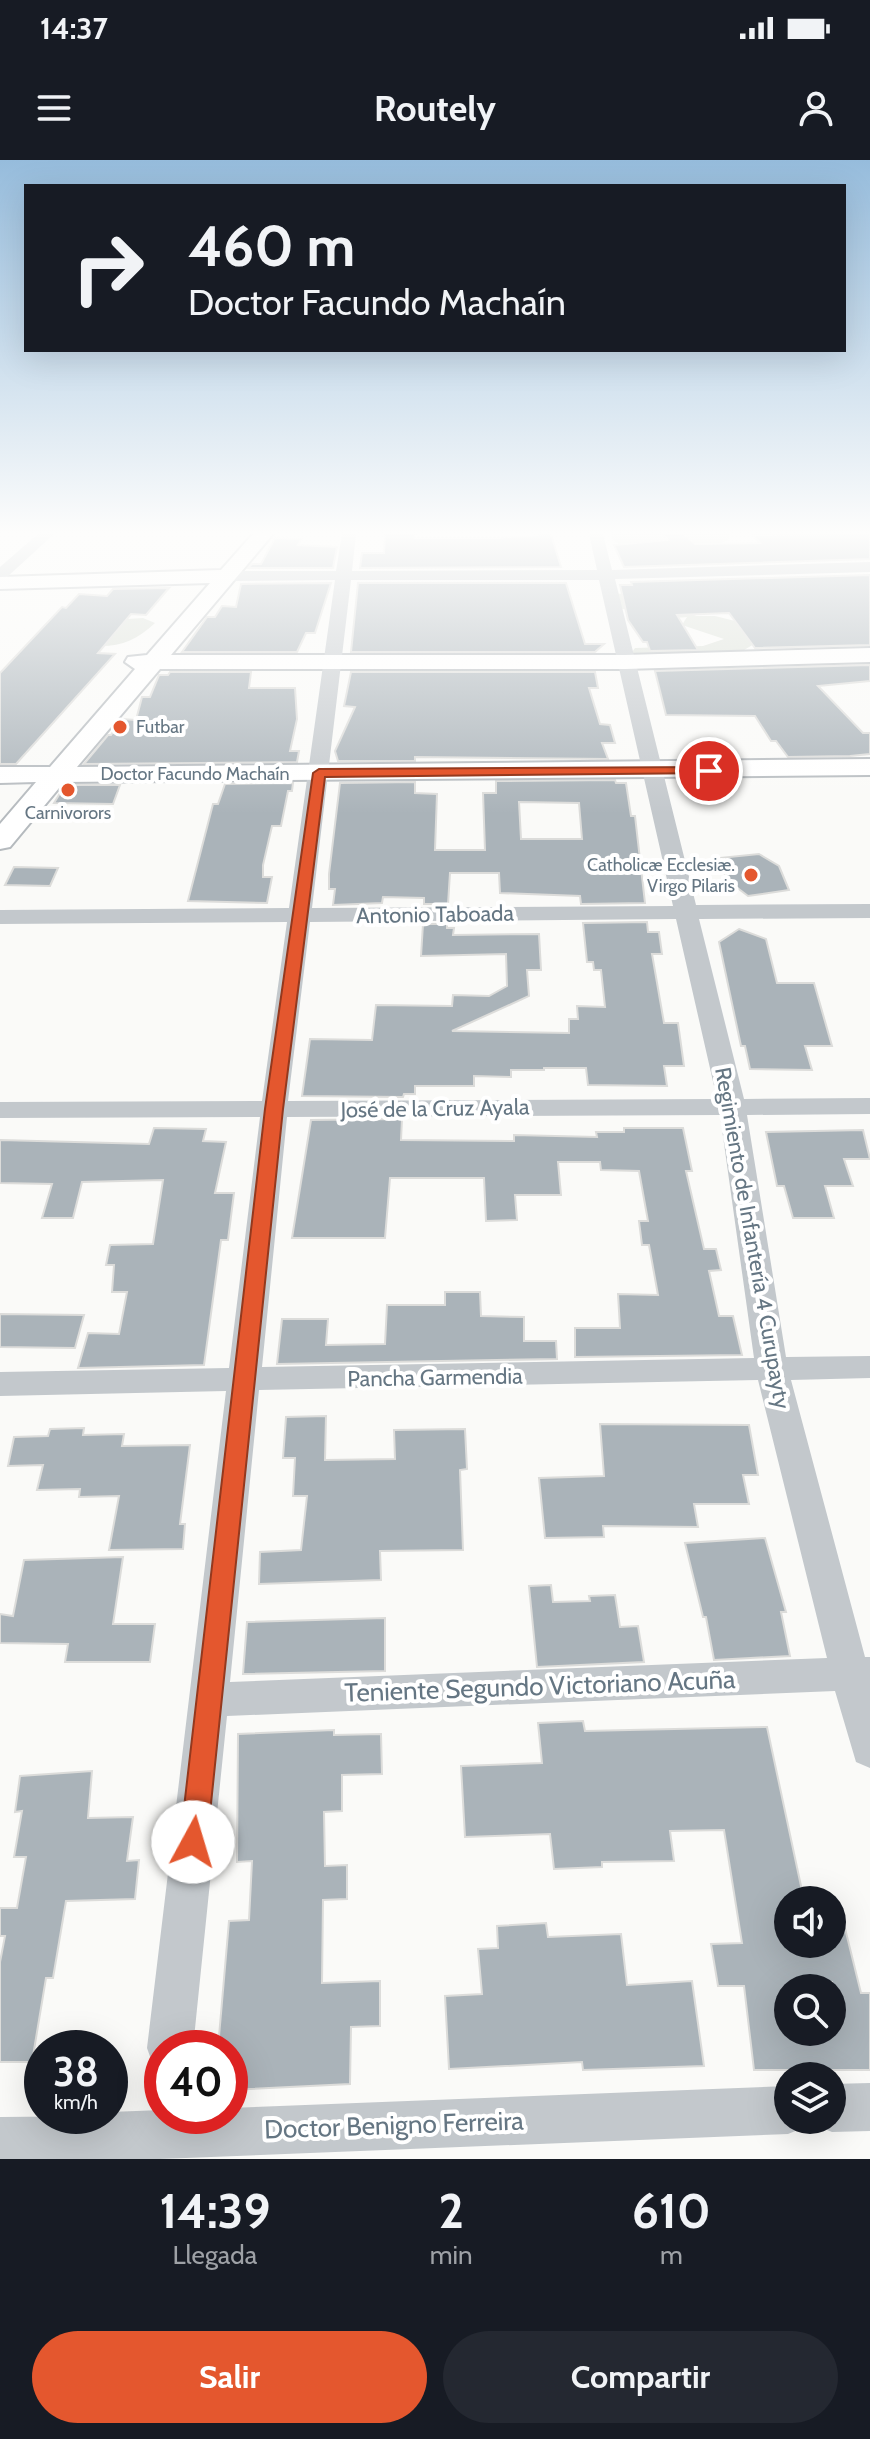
<!DOCTYPE html>
<html lang="es">
<head>
<meta charset="utf-8">
<style>
  body { margin:0; font-family:Cabin,sans-serif; background:#242831; color:#f1f3f6; height:100vh; display:flex; flex-direction:column; font-size:30px; white-space:nowrap }
  * { box-sizing:border-box; margin:0 }
  p { font-size:26px; color:#9ea1a6 }
  .icon { flex:none; width:44px; height:44px; fill:none; stroke:currentColor; stroke-width:2; stroke-linecap:round; stroke-linejoin:round }
  .map { position:relative; height:1999px; overflow:hidden }
  .drawer { display:flex; flex-direction:column; background:#171b24; flex:1 }
  .drawer>* { flex:none }
  .guide { position:absolute; left:24px; top:24px; width:822px; height:168px; border-radius:0px; box-shadow:0 8px 32px #0002; background:#171b24; color:#f1f3f6; overflow:hidden }
  .tools { position:absolute; left:774px; top:1726px; display:grid; gap:16px }
  .tools a { display:grid; place-items:center; width:72px; height:72px; border-radius:50%; background:#171b24; box-shadow:0 8px 32px #0002; font-size:40px }
  .speed { position:absolute; left:24px; top:1870px; display:flex; gap:16px; font-size:40px; font-weight:700; text-align:center }
  .speed>* { display:grid; place-content:center; width:104px; height:104px; border-radius:50%; background:#171b24; box-shadow:0 8px 32px #0002; line-height:1 }
  .speed small { font-size:20px; font-weight:400 }
  .speed .limit { border:12px solid #d22; background:#fff; color:#111 }
  .pin { position:absolute; display:grid; place-items:center; width:68px; height:68px; color:#fff; margin:-34px; border:4px solid #fff; border-radius:50%; box-shadow:0 2px 8px #0007 }
  .me { position:absolute; width:88px; margin:-44px; rotate:6deg; stroke-linejoin:round; filter:drop-shadow(0 0 6px #0008) }
  .turn { display:flex; align-items:center; gap:28px; height:168px; padding:0 32px; font-size:36px }
  .turn .icon { width:104px; height:104px; stroke-width:2.5 }
  .turn b { display:block; font-size:56px; line-height:68px }
  .eta { display:flex; justify-content:space-evenly; align-items:center; height:136px; text-align:center }
  .eta b { font-size:48px; font-weight:700; line-height:56px }
  .action { display:flex; gap:16px; margin-top:auto; padding:16px 32px }
  .action a { flex:1; height:92px; border-radius:48px; background:#e4572e; color:#fff; font-size:32px; font-weight:700; line-height:92px; text-align:center }
  .action a+a { background:#242831; color:#f1f3f6 }
  .status { display:flex; justify-content:space-between; align-items:center; height:56px; padding:0 40px; background:#171b24; direction:ltr }
  .status svg { height:22px; fill:currentColor }
  header { display:flex; justify-content:space-between; align-items:center; height:104px; padding:0 32px; background:#171b24; font-size:36px; font-weight:700 }
  .map>svg:first-child { display:block }
  .green { fill:#dadfd7 }
  .building { fill:#aab3b9; stroke:#dcdcda; stroke-width:2; fill-rule:evenodd }
  .lines { fill:none; stroke-linecap:round; stroke-linejoin:round }
  .major-casing { stroke:#b5babe; stroke-width:4 }
  .minor { fill:#c3c8cc; fill-rule:evenodd }
  .major { fill:#fff; fill-rule:evenodd }
  .route { fill:#e4572e; stroke:#94391e; stroke-width:2 }
  .poi-dot { fill:#e4572e; stroke:#fff; stroke-width:3 }
  .labels { text-anchor:middle; stroke-width:8; stroke-linejoin:round; paint-order:stroke }
  .far-poi-label { font-size:18px; fill:#657683; stroke:#fff; text-anchor:start }
  .far-street-label { font-size:18px; fill:#657683; stroke:#fff }
  .street-label { font-size:22px; fill:#657683; stroke:#fff }
  .near-street-label { font-size:26px; fill:#657683; stroke:#fff }
</style>
</head>
<body>
<div class="status"><b>14:37</b><svg viewBox="0 0 49 12"><path d="M0 12V9h3v3zM5 12V6h3v6zM10 12V3h3v9zM15 12V0h3v12zM26 1h20v11H26zM47 4h2v5h-2z"/></svg></div>
<header><svg class="icon" aria-label="menu" viewBox="0 0 24 24"><path d="M4 6h16M4 12h16M4 18h16"/></svg>Routely<svg class="icon" aria-label="person" viewBox="0 0 24 24"><circle cx="12" cy="8" r="4"/><path d="M4 21q1-7 8-7t8 7"/></svg></header>
<div class="map">
<svg width="870" height="1999" viewBox="0 0 870 1999">
  <rect width="100%" height="100%" fill="#fafaf8"/>
  <!-- green -->
  <g class="green">
    <polygon points="612,374 730,374 729,379 716,386 625,388 612,379"/>
    <path d="M609,433l15,1 75,20 -5,2h21l28,7 11,21 -23,14 -106,4 10,-14 68,-2 21,-7 -42,-14 5,-8c-25,3 -46,-7 -72,-9z"/>
    <path d="M143,458l12,5c-18,17 -34,24 -59,23l31,-27z"/>
  </g>
  <!-- building -->
  <g class="building">
    <polygon points="385,374 416,374 415,378 497,378 551,374 561,407 360,408 362,393 384,393"/>
    <polygon points="663,374 684,374 695,384 760,383 753,375 870,374 870,399 624,407 614,385 668,380"/>
    <polygon points="275,378 301,379 298,385 337,387 333,408 248,408 252,404 261,404"/>
    <polygon points="870,415 870,485 755,488 729,453 677,455 698,490 650,491 647,482 643,482 628,460 620,425 632,425 631,422"/>
    <polygon points="331,423 315,473 306,473 297,492 182,492 207,457 215,457 222,446 236,447 241,424"/>
    <polygon points="358,423 566,423 585,484 604,484 595,492 351,492"/>
    <polygon points="169,428 146,455 131,454 98,493 115,494 16,604 0,604 0,513 62,447 66,448 79,434 107,436 113,429"/>
    <polygon points="870,505 870,521 818,526 863,573 870,573 870,594 850,596 788,597 776,581 771,581 755,556 666,555 655,511"/>
    <polygon points="170,512 251,512 249,528 295,528 297,559 290,591 299,591 297,602 84,604 108,575 111,575 121,559 136,560 142,537 150,537 159,515 168,515"/>
    <polygon points="351,512 595,512 598,528 589,528 600,564 610,565 615,583 602,583 608,599 415,597 415,601 338,601 335,591 355,547 344,546"/>
    <path d="M615,620l1,3h10l5,33h4l10,87 -64,1 -1,-8 -80,-3 -1,-20h-49l-2,31h-24v-6l-41,-1 -1,6 -49,2 2,-16h-6v-15l11,-91 75,-1v11l22,1 -2,56h50l-2,-57h13v-12zM519,642l60,1 3,36h-61z"/>
    <polygon points="293,623 292,631 288,631 281,666 272,666 263,705 263,717 272,717 267,743 188,741 213,644 218,644 225,624"/>
    <polygon points="65,625 120,625 113,644 54,643"/>
    <polygon points="759,694 779,706 789,730 748,736 727,720 719,698"/>
    <polygon points="14,707 58,708 50,726 5,725"/>
    <polygon points="647,762 648,772 659,772 662,794 652,794 664,863 678,863 684,906 664,906 667,926 588,925 586,908 544,908 544,910 511,910 511,917 474,916 474,926 415,926 415,934 404,934 403,937 302,936 310,879 372,880 376,845 452,846 453,835 489,836 507,826 506,794 421,796 423,764 447,764 447,768 454,768 453,775 539,774 541,810 527,810 529,836 452,871 569,873 569,859 578,859 577,846 605,847 601,810 594,810 593,802 587,802 583,763"/>
    <polygon points="739,769 766,779 777,823 814,823 832,886 805,886 812,910 750,909 745,886 741,886 719,782"/>
    <polygon points="402,959 401,980 514,981 514,975 597,977 596,972 624,972 624,968 683,968 692,1011 686,1011 704,1089 716,1089 721,1110 709,1111 719,1156 733,1156 742,1195 575,1197 575,1168 620,1168 618,1134 658,1135 649,1085 642,1085 639,1061 648,1061 639,1011 601,1010 600,1002 558,1002 561,1035 515,1035 517,1060 486,1061 484,1018 390,1018 385,1078 292,1078 311,960"/>
    <polygon points="154,968 206,969 203,981 226,982 215,1033 234,1033 228,1080 221,1080 204,1205 78,1208 88,1173 119,1174 127,1132 112,1132 114,1105 106,1105 110,1085 153,1084 163,1020 82,1022 73,1058 42,1058 52,1024 0,1023 0,980 149,984"/>
    <polygon points="863,970 870,999 844,999 853,1026 825,1026 834,1058 793,1058 784,1026 777,1026 766,972"/>
    <polygon points="445,1132 480,1132 481,1156 524,1157 524,1181 556,1181 557,1199 277,1204 282,1159 328,1159 326,1185 385,1184 387,1145 445,1145"/>
    <polygon points="0,1154 84,1155 75,1188 0,1187"/>
    <polygon points="326,1256 325,1300 395,1299 394,1270 465,1269 467,1309 460,1310 463,1390 380,1391 381,1420 259,1424 260,1392 301,1390 307,1336 293,1336 295,1298 283,1298 286,1257"/>
    <polygon points="600,1264 749,1265 758,1315 743,1315 749,1344 694,1344 698,1367 603,1366 604,1377 545,1378 539,1318 604,1316"/>
    <polygon points="84,1268 83,1275 124,1274 122,1286 190,1285 180,1364 185,1364 183,1389 109,1390 119,1336 79,1337 80,1329 37,1330 43,1305 8,1306 14,1277 48,1276 50,1269"/>
    <polygon points="765,1378 786,1452 781,1452 790,1496 714,1500 706,1457 703,1457 685,1383"/>
    <polygon points="123,1397 113,1464 155,1464 150,1502 65,1502 68,1484 0,1483 0,1454 13,1456 24,1400"/>
    <polygon points="551,1425 553,1442 590,1441 589,1436 615,1435 620,1467 638,1466 644,1502 537,1507 529,1426"/>
    <polygon points="385,1458 385,1511 243,1514 247,1462"/>
    <path d="M583,1561l2,10 182,-4 37,173h-16v44h44v-39l7,-1 22,89h9v77h-116l-10,-84h-26l-7,-42 31,-1 -18,-113 -54,1 4,30 -72,1v5l-48,2 -4,-35 -85,3 -4,-71 81,-3 -4,-40zM832,1822v50h-44v-48z"/>
    <polygon points="334,1570 334,1575 381,1574 382,1614 342,1615 342,1651 324,1652 325,1706 347,1705 347,1739 323,1740 322,1823 380,1821 380,1866 351,1867 350,1924 230,1930 230,1888 218,1888 229,1761 249,1760 252,1701 237,1702 238,1574"/>
    <polygon points="92,1611 88,1658 133,1657 127,1701 139,1700 135,1739 66,1741 53,1818 46,1818 32,1902 0,1902 0,1802 5,1776 0,1776 0,1748 17,1748 26,1697 14,1697 22,1651 15,1652 20,1616"/>
    <polygon points="546,1763 548,1777 621,1774 627,1825 692,1821 704,1906 583,1910 582,1902 449,1909 445,1836 482,1834 478,1789 498,1788 497,1766"/>
  </g>
  <g class="lines">
    <defs>
      <polygon id="major" points="253,374 273,374 171,495 625,495 870,488 870,502 625,509 160,509 77,607 870,599 870,615 64,622 10,687 0,689 0,664 36,622 0,623 0,607 50,607 135,509 125,502 128,497 147,495 210,423 0,429 0,417 221,410"/>
    </defs>
    <!-- major casing -->
    <use href="#major" class="major-casing"/>
    <!-- minor -->
    <g class="minor">
      <polygon points="38,374 54,374 6,418 0,420 0,407"/>
      <path d="M342,374h14l-4,37 245,-1 -8,-36h14l9,36 258,-8v10l-255,7 81,326 174,-1v14l-171,1 45,180 126,-1v16l-123,1 39,242 84,-1v22l-79,2 74,277h5v111l-14,-6 -21,-71 -608,25 -34,332h-31v20l-9,-3 -6,-17 79,-657 -226,5v-24l229,-4 31,-251 -260,1v-16l262,-1 25,-179 -287,2v-14l289,-2 46,-328 -107,1 -8,-5 8,-5h108zM351,420h248l74,326 -361,2zM676,759l41,180 -429,2 22,-179zM720,955l34,243 -492,9 25,-250zM758,1220l69,278 -597,24 29,-292z"/>
      <polygon points="870,1923 870,1971 832,1972 815,1965 813,1960 832,1960 832,1924"/>
      <polygon points="788,1926 788,1960 808,1960 805,1967 788,1974 160,1999 0,1999 0,1957 110,1956 110,1952 162,1950 162,1956 230,1956 230,1948"/>
    </g>
    <!-- major -->
    <use href="#major" class="major"/>
  </g>
  <!-- sky -->
  <linearGradient id="sky" x2="0" y2="1"><stop stop-color="#96bcdc"/><stop offset="0.57" stop-color="#fdfdfc"/><stop offset="1" stop-color="#fdfdfc" stop-opacity="0"/></linearGradient>
  <rect width="870" height="654" fill="url(#sky)"/>
  <!-- route -->
  <polygon class="route" points="709,607 714,608 714,613 325,617 283,949 207,1682 203,1691 193,1695 184,1691 180,1682 265,949 313,613 319,609"/>
  <!-- markers -->
  <g class="poi-dot">
    <circle cx="120" cy="567" r="8"/>
    <circle cx="68" cy="630" r="8"/>
    <circle cx="751" cy="715" r="8"/>
  </g>
  <g class="labels">
    <!-- far-poi labels -->
    <g class="far-poi-label">
      <text x="136" y="573">Futbar</text>
      <text x="68" y="659" text-anchor="middle">Carnivorors</text>
      <text x="735" y="711" text-anchor="end">Catholicæ Ecclesiæ.<tspan x="735" dy="21">Virgo Pilaris</tspan></text>
    </g>
    <!-- far-street labels -->
    <g class="far-street-label">
      <text x="195" y="620">Doctor Facundo Machaín</text>
    </g>
    <!-- street labels -->
    <g class="street-label">
      <text transform="translate(435 754) rotate(-1)" y="8">Antonio Taboada</text>
      <text transform="translate(435 948) rotate(-1)" y="8">José de la Cruz Ayala</text>
      <text transform="translate(753 1078) rotate(80)" y="8">Regimiento de Infantería 4 Curupayty</text>
      <text transform="translate(435 1217) rotate(-1)" y="8">Pancha Garmendia</text>
    </g>
    <!-- near-street labels -->
    <g class="near-street-label">
      <text transform="translate(540 1526) rotate(-2)" y="9">Teniente Segundo Victoriano Acuña</text>
      <text transform="translate(394 1965) rotate(-2)" y="9">Doctor Benigno Ferreira</text>
    </g>
  </g>
</svg>
<div class="tools">
<a><svg class="icon" aria-label="sound" viewBox="0 0 24 24"><path d="M4 9h4l5-4v14l-5-4H4zM17 9q2 3 0 6"/></svg></a>
<a><svg class="icon" aria-label="search" viewBox="0 0 24 24"><circle cx="10" cy="10" r="6"/><path d="M15 15l6 6"/></svg></a>
<a><svg class="icon" aria-label="layers" viewBox="0 0 24 24"><path d="M12 4l9 5-9 5-9-5zM3 14l9 5 9-5"/></svg></a>
</div>
<div class="speed"><div>38<small>km/h</small></div><div class="limit">40</div></div>
<div class="pin" style="left:709px;top:611px;background:#d93025"><svg class="icon" aria-label="arrive" viewBox="0 0 24 24"><path d="M6 21V4h12l-3 4 3 4H6"/></svg></div>
<svg class="me" style="left:193px;top:1682px" viewBox="-20 -20 40 40"><circle r="19" fill="#fff"/><path d="M0-13L10 11 0 6-10 11z" fill="#e4572e"/></svg>
<div class="guide">
<div class="turn"><svg class="icon" aria-label="right" viewBox="0 0 24 24"><path d="M7 20v-9h11M14 6l5 5-5 5"/></svg><div><b>460 m</b>Doctor Facundo Machaín</div></div>
</div>
</div>
<section class="drawer">
<div class="eta">
<div><b>14:39</b><p>Llegada</p></div>
<div><b>2</b><p>min</p></div>
<div><b>610</b><p>m</p></div>
</div>
<div class="action"><a>Salir</a><a>Compartir</a></div>
</section>
</body>
</html>
